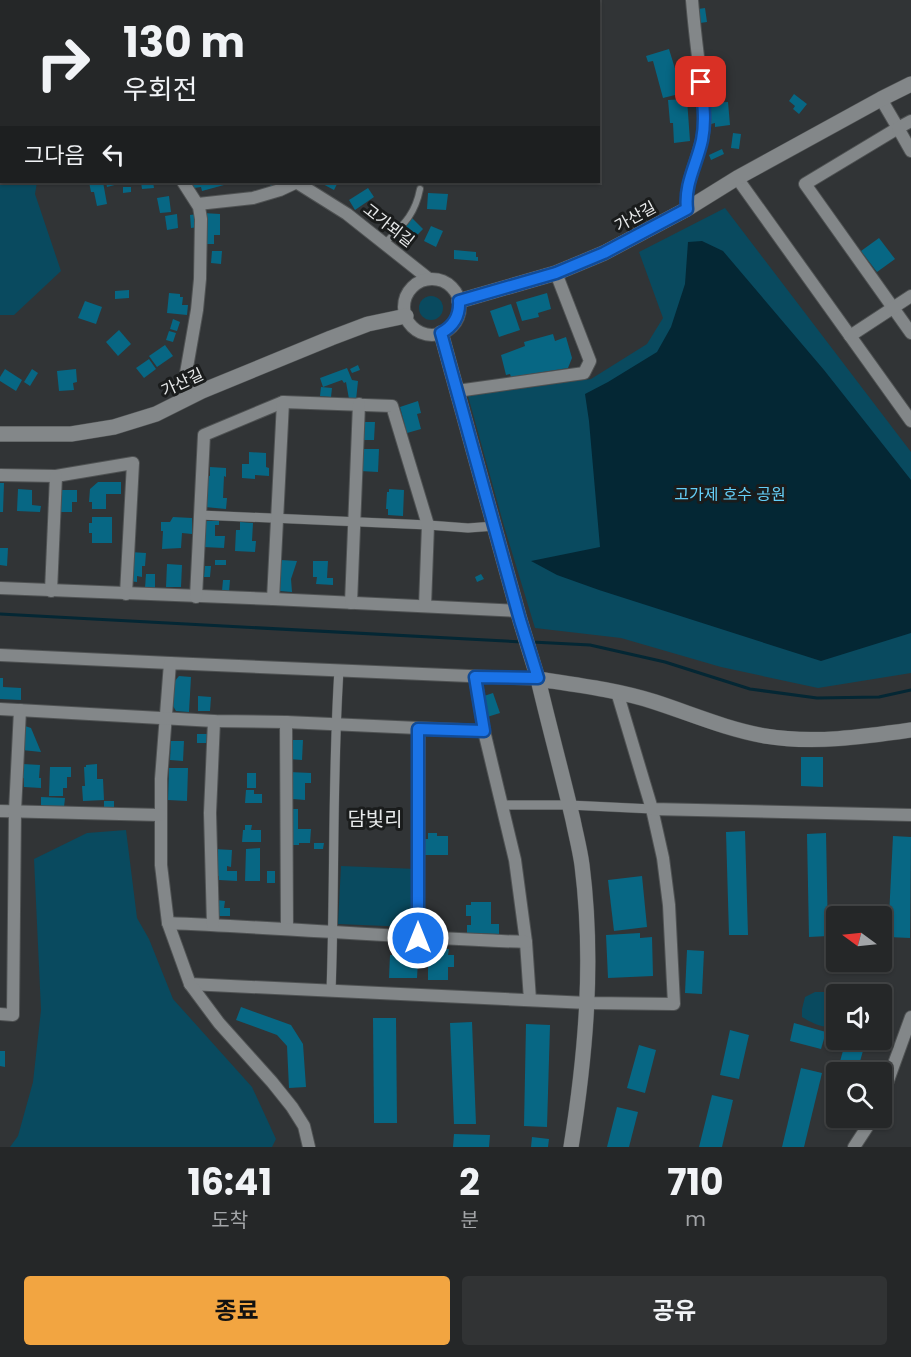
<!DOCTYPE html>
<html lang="ko">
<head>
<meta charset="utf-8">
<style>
  body { margin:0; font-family:Poppins,"Noto Sans KR",sans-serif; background:#313334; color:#f1f3f6; height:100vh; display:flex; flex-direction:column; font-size:22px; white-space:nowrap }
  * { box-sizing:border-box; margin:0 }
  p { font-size:20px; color:#a3a5a8 }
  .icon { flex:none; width:33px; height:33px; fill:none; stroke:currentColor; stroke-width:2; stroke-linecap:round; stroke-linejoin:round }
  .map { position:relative; height:1147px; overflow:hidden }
  .side { display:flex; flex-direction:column; background:#252728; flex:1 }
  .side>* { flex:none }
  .guide { position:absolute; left:0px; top:0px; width:600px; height:183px; box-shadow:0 2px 4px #0004,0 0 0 2px #424445; background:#252728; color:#f1f3f6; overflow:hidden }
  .needle { width:39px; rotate:285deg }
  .fabs { position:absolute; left:826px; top:906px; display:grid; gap:12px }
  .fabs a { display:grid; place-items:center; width:66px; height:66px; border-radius:6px; background:#252728; box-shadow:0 2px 4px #0004,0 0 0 2px #424445; font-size:30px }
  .pin { position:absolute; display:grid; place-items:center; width:51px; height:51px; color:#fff; margin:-26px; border-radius:12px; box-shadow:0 3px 9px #0006 }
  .me { position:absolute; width:66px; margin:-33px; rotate:0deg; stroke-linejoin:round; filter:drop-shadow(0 0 4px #0008) }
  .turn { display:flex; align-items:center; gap:21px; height:126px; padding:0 24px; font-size:27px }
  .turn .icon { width:78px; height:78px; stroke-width:2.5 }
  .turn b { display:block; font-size:42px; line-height:51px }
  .then { display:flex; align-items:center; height:57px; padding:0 24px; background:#0003; gap:12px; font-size:22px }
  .eta { display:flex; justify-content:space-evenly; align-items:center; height:102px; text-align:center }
  .eta b { font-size:36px; font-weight:700; line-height:42px }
  .primary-button { display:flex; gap:12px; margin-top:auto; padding:12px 24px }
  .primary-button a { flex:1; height:69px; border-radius:6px; background:#f2a541; color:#111; font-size:24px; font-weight:700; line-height:69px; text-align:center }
  .primary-button a+a { background:#313334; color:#f1f3f6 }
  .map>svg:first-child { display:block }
  .green { fill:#094a5f }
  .water { fill:#042734 }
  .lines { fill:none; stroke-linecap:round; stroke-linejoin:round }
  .stream { stroke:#042734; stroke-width:3 }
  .building { fill:#076784 }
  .service-casing { stroke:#4f5253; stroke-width:8 }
  .pedestrian-casing { stroke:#4f5253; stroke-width:10 }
  .minor-casing { stroke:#4f5253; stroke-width:14 }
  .tertiary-casing { stroke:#4f5253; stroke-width:16 }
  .service { stroke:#838789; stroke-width:6 }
  .pedestrian { stroke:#838789; stroke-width:9 }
  .minor { stroke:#838789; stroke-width:12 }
  .tertiary { stroke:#838789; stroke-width:15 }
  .route-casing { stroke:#114b97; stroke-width:15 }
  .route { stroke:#1a73e8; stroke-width:10 }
  .labels { text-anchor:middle; stroke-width:6; stroke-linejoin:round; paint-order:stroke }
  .street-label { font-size:16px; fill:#e8eaeb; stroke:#1a1c1c }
  .park-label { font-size:16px; fill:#65cff8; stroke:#1a1c1c }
  .quarter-label { font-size:20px; fill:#e8eaeb; stroke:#1a1c1c }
</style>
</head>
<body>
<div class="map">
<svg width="911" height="1147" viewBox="0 0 911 1147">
  <rect width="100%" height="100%" fill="#313436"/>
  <!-- green -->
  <g class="green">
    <polygon points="226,0 424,0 427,1 226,1"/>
    <polygon points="0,113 2,114 2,182 37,182 35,194 61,271 14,315 0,315"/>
    <polygon points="725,208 911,452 911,673 818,688 721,667 621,638 535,628 504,526 468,396 591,379 647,344 663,318 639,252"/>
    <circle cx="431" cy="308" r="12"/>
    <polygon points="126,830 137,918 149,939 173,999 252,1087 276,1139 272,1147 10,1147 18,1136 33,1082 41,1010 34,859 87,833"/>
    <polygon points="341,866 417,869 415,925 410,927 338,924"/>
    <path d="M815,992h13l13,2h-4v22l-7,11c-10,0 -20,-5 -28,-10v-8l3,-12z"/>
  </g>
  <!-- water -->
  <polygon class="water" points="702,241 723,251 824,370 911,480 911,633 821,661 599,590 557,575 531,561 600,547 589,421 585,394 608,382 657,352 671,327 685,284 688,242"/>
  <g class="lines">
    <!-- stream -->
    <g class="stream">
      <polyline points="0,614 522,642"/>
      <polyline points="532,642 590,645 665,662 750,689 817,698 879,697 911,690"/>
    </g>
  </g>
  <!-- building -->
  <g class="building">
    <polygon points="705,8 707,22 700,23 698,9"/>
    <polygon points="669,49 676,72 682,70 686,85 677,87 679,94 663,98 653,61 648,62 646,56"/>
    <polygon points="794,94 807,104 799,114 793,109 795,106 789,101"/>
    <polygon points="687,99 690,141 674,143 673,123 670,123 668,100"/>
    <polygon points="728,102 730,125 715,127 715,123 711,124 709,103"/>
    <polygon points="733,133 741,134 739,149 731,148"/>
    <polygon points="722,149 724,154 711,160 709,155"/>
    <polygon points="89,182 103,182 107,204 97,206 94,192 91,192"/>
    <polygon points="106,182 126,182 107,187"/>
    <polygon points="141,182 153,182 154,188 142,189"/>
    <polygon points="192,182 235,182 202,191 201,187 194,188"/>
    <polygon points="269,182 289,182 272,189"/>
    <polygon points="319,182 338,182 334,190"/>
    <polygon points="123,187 131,187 131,192 123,193"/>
    <polygon points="368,188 374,197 355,210 349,200"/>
    <polygon points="428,193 448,194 446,210 427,209"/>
    <polygon points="169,196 171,212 160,213 157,198"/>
    <polygon points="203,213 220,214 220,235 214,235 214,244 202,244"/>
    <polygon points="177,214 178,228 167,230 165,216"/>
    <polygon points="198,214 199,227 191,228 190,215"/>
    <polygon points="412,218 423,229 404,249 393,238"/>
    <polygon points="431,226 443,231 436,247 424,241"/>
    <polygon points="879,238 895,259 877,272 861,251"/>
    <polygon points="454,250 476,252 476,257 478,257 478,261 454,259"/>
    <polygon points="212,251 222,251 221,264 211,263"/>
    <polygon points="129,290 129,298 115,299 115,291"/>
    <polygon points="169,293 180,294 180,297 183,297 182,305 188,305 187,315 167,313"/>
    <polygon points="547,293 551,309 538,313 539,317 522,321 516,302"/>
    <polygon points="85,301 102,307 96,324 78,318"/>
    <polygon points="511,304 520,330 499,337 490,311"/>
    <polygon points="173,319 180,322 177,331 170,329"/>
    <polygon points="119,330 131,344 118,356 106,342"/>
    <polygon points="169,331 176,333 173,342 166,340"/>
    <polygon points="553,334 555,341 566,337 572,358 568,368 511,377 510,374 506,375 501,355 525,346 524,342"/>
    <polygon points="165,345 173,356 157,367 149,356"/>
    <polygon points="149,359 156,369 144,378 136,368"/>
    <polygon points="358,365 360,370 352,373 350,369"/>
    <polygon points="347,368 352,380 358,381 356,400 349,399 346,382 344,383 342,380 323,387 320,378"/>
    <polygon points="5,369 22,380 16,391 0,381 0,377"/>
    <polygon points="32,369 38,373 30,386 24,382"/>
    <polygon points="76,369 77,382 73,383 74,390 59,391 57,371"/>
    <polygon points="321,387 332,388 331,397 320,396"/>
    <polygon points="418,401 421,413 417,414 421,429 407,433 400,407"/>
    <polygon points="362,422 375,422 374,440 361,440"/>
    <polygon points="360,449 379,449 378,472 360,471"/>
    <polygon points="249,452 266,453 266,467 269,468 269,476 255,475 255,479 242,478 242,464 249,464"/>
    <polygon points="210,467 226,468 226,477 224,476 223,498 227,498 226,509 205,507 206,475 210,476"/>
    <polygon points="98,482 121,482 121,494 106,494 106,509 92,509 92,502 89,502 90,489"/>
    <polygon points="0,483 4,483 3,512 0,512"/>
    <polygon points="18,489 32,490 32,505 41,506 40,512 17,511"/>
    <polygon points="389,489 404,490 403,516 388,515 388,509 386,509 387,492 389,492"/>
    <polygon points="59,490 77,490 77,502 72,502 72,512 60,512"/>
    <polygon points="92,517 112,517 112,543 92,543 92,533 89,533 89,523 92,523"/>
    <polygon points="173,517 192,518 192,534 182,533 181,548 162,549 163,531 161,531 161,522 170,522"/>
    <polygon points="200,521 219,521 219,525 215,525 215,536 225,536 224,548 203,547"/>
    <polygon points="240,522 253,523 252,541 256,541 255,552 235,551 236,530 240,530"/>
    <polygon points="0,548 8,548 7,566 0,565"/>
    <polygon points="130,552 146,553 145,566 142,566 142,577 137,576 137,582 129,581"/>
    <rect x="215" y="560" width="11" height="5"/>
    <polygon points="281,560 297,561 291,579 292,592 280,591"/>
    <polygon points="313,561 328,561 327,578 333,578 333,585 316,584 317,577 313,577"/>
    <polygon points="167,564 182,565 181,587 166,587"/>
    <polygon points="205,566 211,566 210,577 204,577"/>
    <polygon points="146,574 155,574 155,588 145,588"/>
    <polygon points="481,574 484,579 477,582 475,577"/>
    <polygon points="223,580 230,580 229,592 222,591"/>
    <polygon points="179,676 191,677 189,712 176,711 173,706 174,682"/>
    <polygon points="0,678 3,678 3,687 21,688 21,700 0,699"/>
    <polygon points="493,693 500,713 487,717 481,697"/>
    <polygon points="198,696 211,697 210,711 198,711"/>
    <polygon points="25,726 31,728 41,752 22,750"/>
    <rect x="197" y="734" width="10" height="9"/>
    <polygon points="290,740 303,740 302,760 289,759"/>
    <polygon points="171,741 184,741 183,761 170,760"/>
    <polygon points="801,757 823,757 823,787 801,786"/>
    <polygon points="23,764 40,765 39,778 41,778 41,788 24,787 24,778 22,778"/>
    <polygon points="97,764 97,779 103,779 104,800 83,801 82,786 85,786 84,767 86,767 86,765"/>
    <polygon points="50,767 71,767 71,777 67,777 67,788 63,788 63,796 49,796"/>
    <polygon points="169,768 188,768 187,801 168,800"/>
    <polygon points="289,772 311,773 311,783 305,783 305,800 293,799 293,797 288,796"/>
    <rect x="247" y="773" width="9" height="15"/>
    <polygon points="246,790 254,790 254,794 262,794 262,803 245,803"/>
    <polygon points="41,797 65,798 64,807 41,806"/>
    <rect x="104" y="801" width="10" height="9"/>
    <polygon points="288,809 298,809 298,829 311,829 310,843 299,843 299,845 288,845"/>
    <polygon points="245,825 252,825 251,830 261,830 261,842 242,842 243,830 245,830"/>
    <polygon points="745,831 748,935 729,935 726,832"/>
    <polygon points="428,833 437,833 437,836 448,836 448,855 423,855 423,839 428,839"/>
    <polygon points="826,833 828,936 809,937 807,834"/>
    <polygon points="893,836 911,837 910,938 888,937"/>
    <polygon points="314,843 324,843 323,849 314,849"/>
    <polygon points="260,848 260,881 245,881 246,849"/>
    <polygon points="214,849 232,850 231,867 227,866 227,871 237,871 237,881 219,880 219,876 216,876"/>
    <rect x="267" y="871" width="8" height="12"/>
    <polygon points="642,876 647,927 614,931 608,880"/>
    <polygon points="216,900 225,901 224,908 230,908 230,916 216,916"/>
    <polygon points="471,902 491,902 491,924 499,924 499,934 467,933 467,925 471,925 471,916 466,916 466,905 471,905"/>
    <polygon points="640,933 640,938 652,937 653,976 608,978 606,935"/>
    <polygon points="428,949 449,949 448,955 454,955 454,967 448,967 448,980 428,980"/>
    <polygon points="687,950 704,951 702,994 685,993"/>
    <polygon points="390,955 401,955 401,961 418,961 417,978 389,978"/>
    <polygon points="241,1007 291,1025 303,1044 306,1087 289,1088 287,1046 277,1035 236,1020"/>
    <polygon points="373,1018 396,1018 397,1123 374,1123"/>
    <polygon points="472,1022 476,1124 454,1124 450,1023"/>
    <polygon points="794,1023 826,1032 821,1049 790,1041"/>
    <polygon points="526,1024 550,1025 547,1127 524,1126"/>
    <polygon points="730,1030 749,1035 739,1079 720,1075"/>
    <polygon points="846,1040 866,1040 857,1072 837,1072"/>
    <polygon points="639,1045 656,1050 645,1093 627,1088"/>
    <polygon points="0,1051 5,1051 5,1067 0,1066"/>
    <polygon points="801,1068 822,1073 804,1147 782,1147"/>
    <polygon points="712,1095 733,1100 722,1147 699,1147"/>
    <polygon points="617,1107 638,1112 629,1147 607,1147"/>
    <polygon points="454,1134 490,1135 489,1147 453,1147"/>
    <polygon points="532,1137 549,1139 548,1147 531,1147"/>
  </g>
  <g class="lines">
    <defs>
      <path id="service" d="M385,243c18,-18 30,-28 35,-54"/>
      <g id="pedestrian">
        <polyline points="200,515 428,525 468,528 495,526"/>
        <polyline points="503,805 569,805 652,809"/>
        <path d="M331,991c4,-107 1,-214 8,-321"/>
      </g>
      <g id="minor">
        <polyline points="62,0 64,2"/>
        <polyline points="142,0 144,2"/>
        <polyline points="881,99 898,128 805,184 911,333"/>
        <polyline points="911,121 898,128 911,151"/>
        <polyline points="737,178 911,421"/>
        <polyline points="183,182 199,207 201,219 200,279 197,310 186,373 202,391"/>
        <polyline points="296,182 347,214 429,279"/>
        <polyline points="198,204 253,198 280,190 297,182"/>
        <path d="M687,209c-3,-29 14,-53 17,-81 2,-18 -2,-37 -4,-55 -3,-24 -6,-48 -8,-73"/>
        <circle cx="432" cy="307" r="28"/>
        <polyline points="850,336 911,296"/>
        <polyline points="457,391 584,373 590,361 556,273"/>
        <polyline points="0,475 56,476 133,463 126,594"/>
        <polyline points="0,588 273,599 518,611"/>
        <polyline points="51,591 56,476"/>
        <polyline points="196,597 204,435 283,402"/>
        <polyline points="273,599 283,402 392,406 428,525 425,606"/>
        <polyline points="351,603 359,404"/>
        <polyline points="0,655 170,663"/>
        <polyline points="475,677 484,731 515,860 526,942 530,1000"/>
        <polyline points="538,679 170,663 161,779 161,865 168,923 190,984 588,1003 674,1004 669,905 663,858 652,809"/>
        <polyline points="617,692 652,809 911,815"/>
        <polyline points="0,709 214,721 286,722 484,731"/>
        <polyline points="286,722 287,929"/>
        <polyline points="0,811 160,815"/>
        <path d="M168,923c119,5 238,15 358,19"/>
        <polyline points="213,925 210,813 214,721"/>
        <polyline points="418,938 419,729"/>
        <polyline points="190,984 219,1023 272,1082 292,1107 304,1126 309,1147"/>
        <polyline points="0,1014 13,1015 15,811 20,710"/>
        <polyline points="882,1097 911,1017"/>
        <polyline points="854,1147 873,1118"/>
      </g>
      <g id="tertiary">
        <polyline points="459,301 556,273 604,253 687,209 737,178 881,99 911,84"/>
        <path d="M441,333l79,287 18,59c39,6 79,11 117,23 37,12 71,27 110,34 48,8 98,1 146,-6"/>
        <polyline points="0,434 71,434 114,427 156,414 202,391 331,338 368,324 406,316"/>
        <path d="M538,679c11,47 24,94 35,141 3,15 7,30 9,45 12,95 4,188 -11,282"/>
      </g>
    </defs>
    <!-- service casing -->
    <use href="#service" class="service-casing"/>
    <!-- pedestrian casing -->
    <use href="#pedestrian" class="pedestrian-casing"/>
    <!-- minor casing -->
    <use href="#minor" class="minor-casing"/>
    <!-- tertiary casing -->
    <use href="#tertiary" class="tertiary-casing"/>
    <!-- service -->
    <use href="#service" class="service"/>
    <!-- pedestrian -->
    <use href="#pedestrian" class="pedestrian"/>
    <!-- minor -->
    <use href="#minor" class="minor"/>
    <!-- tertiary -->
    <use href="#tertiary" class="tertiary"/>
  </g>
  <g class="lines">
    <defs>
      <path id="route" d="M418,938v-209l66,2 -9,-54 63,1 -18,-58 -79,-287c13,-7 19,-17 18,-32l97,-28 48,-20 83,-44c-3,-25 10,-45 15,-69 4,-20 1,-39 -1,-58"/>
    </defs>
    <!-- route casing -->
    <use href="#route" class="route-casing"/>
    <!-- route -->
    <use href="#route" class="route"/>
  </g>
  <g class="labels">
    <!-- street labels -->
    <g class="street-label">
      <text transform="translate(635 216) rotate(-29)" y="6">가산길</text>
      <text transform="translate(389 225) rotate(38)" y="6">고가뫼길</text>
      <text transform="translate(182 382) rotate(-25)" y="6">가산길</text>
    </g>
    <!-- park labels -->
    <g class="park-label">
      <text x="730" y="500">고가제 호수 공원</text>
    </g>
    <!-- quarter labels -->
    <g class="quarter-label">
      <text x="375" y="826">담빛리</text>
    </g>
  </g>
</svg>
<div class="fabs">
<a><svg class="needle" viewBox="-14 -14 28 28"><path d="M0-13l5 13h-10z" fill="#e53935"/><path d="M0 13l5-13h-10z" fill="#a3a5a8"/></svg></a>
<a><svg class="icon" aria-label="sound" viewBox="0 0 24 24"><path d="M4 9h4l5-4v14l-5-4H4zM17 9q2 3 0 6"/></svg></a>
<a><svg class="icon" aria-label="search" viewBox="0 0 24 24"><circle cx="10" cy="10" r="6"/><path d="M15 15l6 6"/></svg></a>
</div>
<div class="pin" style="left:701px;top:82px;background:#d93025"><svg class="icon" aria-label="arrive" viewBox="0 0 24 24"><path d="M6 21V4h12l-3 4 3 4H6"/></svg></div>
<svg class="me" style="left:418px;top:938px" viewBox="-20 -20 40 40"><circle r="17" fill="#1a73e8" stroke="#fff" stroke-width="3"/><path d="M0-11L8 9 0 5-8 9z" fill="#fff"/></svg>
<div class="guide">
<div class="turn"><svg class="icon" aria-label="right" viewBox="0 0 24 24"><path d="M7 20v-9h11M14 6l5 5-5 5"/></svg><div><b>130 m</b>우회전</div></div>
<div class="then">그다음<svg class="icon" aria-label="left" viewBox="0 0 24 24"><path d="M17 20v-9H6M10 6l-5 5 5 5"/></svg></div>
</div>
</div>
<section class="side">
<div class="eta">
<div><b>16:41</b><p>도착</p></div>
<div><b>2</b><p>분</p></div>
<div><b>710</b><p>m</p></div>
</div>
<div class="primary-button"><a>종료</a><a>공유</a></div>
</section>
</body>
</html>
